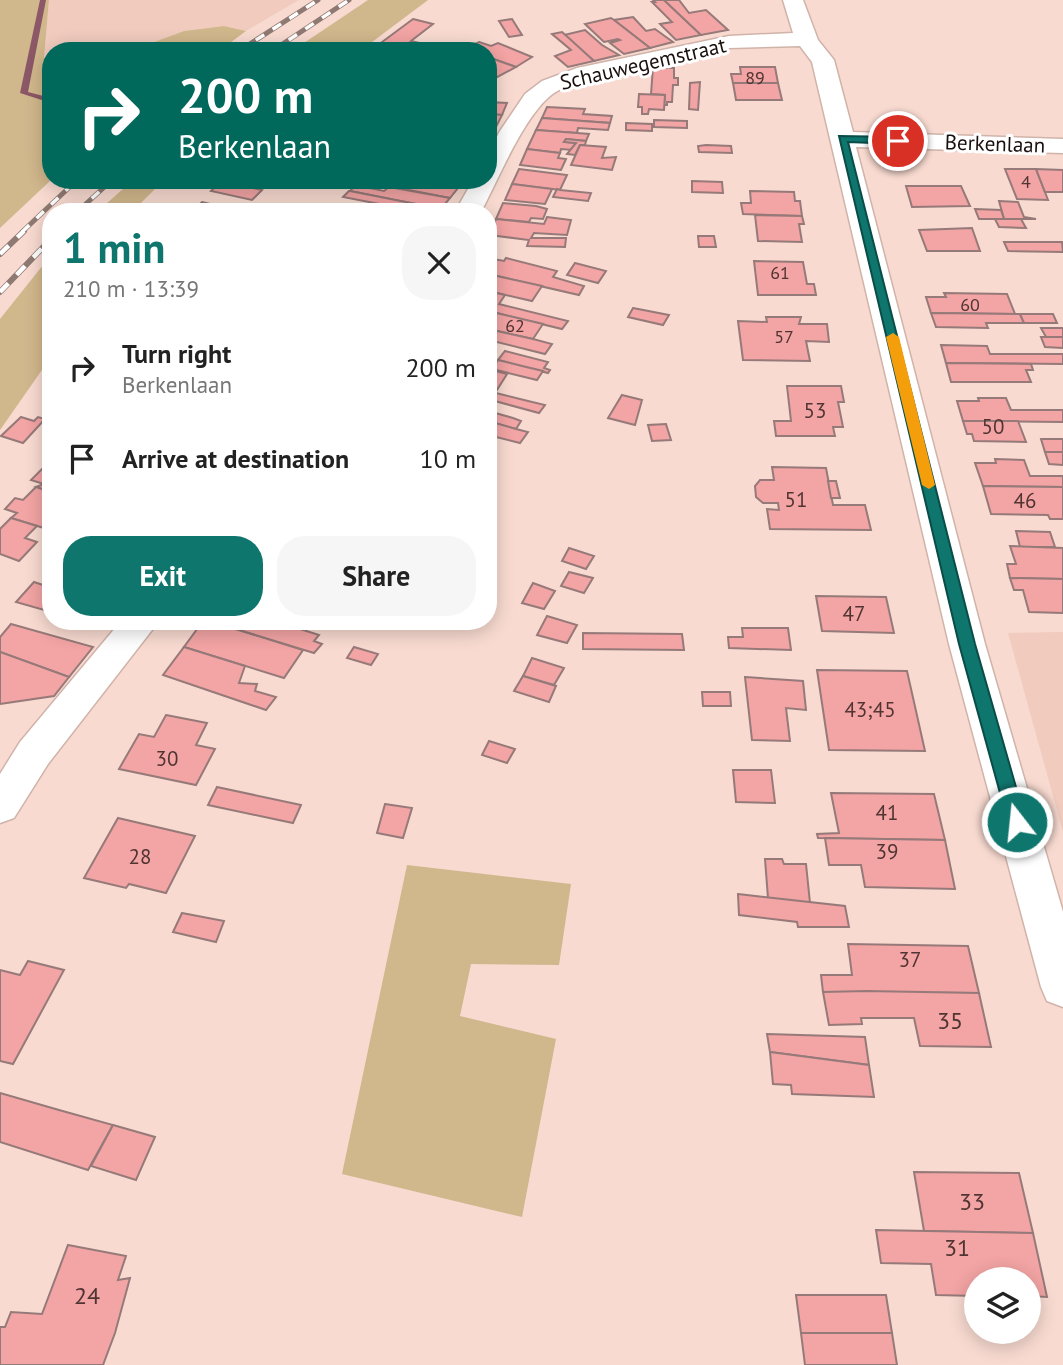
<!DOCTYPE html>
<html lang="en">
<head>
<meta charset="utf-8">
<style>
  body { margin:0; font-family:"PT Sans",sans-serif; background:#f6f6f6; color:#222; height:100vh; display:flex; flex-direction:column; font-size:26px; white-space:nowrap }
  * { box-sizing:border-box; margin:0 }
  p { font-size:23px; color:#767676 }
  .icon { flex:none; width:38px; height:38px; fill:none; stroke:currentColor; stroke-width:2; stroke-linecap:round; stroke-linejoin:round }
  .map { position:relative; flex:1; overflow:hidden }
  .panel { position:absolute; left:42px; top:203px; width:455px; height:427px; display:flex; flex-direction:column; background:#fff; border-radius:28px; box-shadow:0 4px 18px #0003 }
  .panel>* { flex:none }
  .hud { position:absolute; left:42px; top:42px; width:455px; height:147px; border-radius:28px; box-shadow:0 4px 18px #0003; background:#00695c; color:#fff; overflow:hidden }
  .tools { position:absolute; left:964px; top:1267px; display:grid; gap:14px }
  .tools a { display:grid; place-items:center; width:77px; height:77px; border-radius:50%; background:#fff; box-shadow:0 4px 18px #0003; font-size:35px }
  .pin { position:absolute; display:grid; place-items:center; width:60px; height:60px; color:#fff; margin:-30px; border:4px solid #fff; border-radius:50%; box-shadow:0 2px 7px #0007 }
  .me { position:absolute; width:77px; margin:-38px; rotate:344deg; stroke-linejoin:round; filter:drop-shadow(0 0 5px #0008) }
  .turn { display:flex; align-items:center; gap:24px; height:147px; padding:0 21px; font-size:32px }
  .turn .icon { width:91px; height:91px; stroke-width:2.5 }
  .turn b { display:block; font-size:49px; line-height:60px }
  .round { display:grid; place-items:center; flex:none; width:74px; height:74px; border-radius:28px; background:#f6f6f6 }
  .head { display:flex; align-items:center; justify-content:space-between; height:119px; padding:0 21px }
  h1 { font-size:42px; font-weight:600; line-height:52px; color:#0f766e }
  .cta { display:flex; gap:14px; margin-top:auto; padding:14px 21px }
  .cta a { flex:1; height:80px; border-radius:28px; background:#0f766e; color:#fff; font-size:28px; font-weight:600; line-height:80px; text-align:center }
  .cta a+a { background:#f6f6f6; color:#222 }
  ul { padding:0; list-style:none }
  li { display:flex; align-items:center; gap:21px; height:91px; padding:0 21px }
  li div { flex:1 }
  li b { display:block; font-size:26px }
  li em { font-style:normal }
  .map>svg:first-child { display:block }
  .built { fill:#f0cbbe }
  .green { fill:#d1b78c }
  .lines { fill:none; stroke-linecap:round; stroke-linejoin:round }
  .stream { fill:#8c5766; fill-rule:evenodd }
  .building { fill:#f3a4a4; stroke:#967a79; stroke-width:2 }
  .street-casing { stroke:#d0b3a9; stroke-width:3 }
  .street { fill:#fff; fill-rule:evenodd }
  .rail-far1-casing { stroke:#8f7a73; stroke-width:5 }
  .rail-casing { stroke:#8f7a73; stroke-width:6 }
  .rail-far1 { stroke:#fff; stroke-width:3.5; stroke-dasharray:10; stroke-linecap:butt }
  .rail { stroke:#fff; stroke-width:4.5; stroke-dasharray:12; stroke-linecap:butt }
  .route { fill:#0f766e; stroke:#0a4d48; stroke-width:2 }
  .slow { fill:#f59e0b }
  .labels { text-anchor:middle; stroke-width:6; stroke-linejoin:round; paint-order:stroke }
  .far-number-label { font-size:18px; fill:#503432 }
  .far-street-label { font-size:21px; fill:#190f0c; stroke:#fff }
  .number-label { font-size:21px; fill:#503432 }
  .near-number-label { font-size:24px; fill:#503432 }
</style>
</head>
<body>
<div class="map">
<svg width="1063" height="1365" viewBox="0 0 1063 1365">
  <rect width="100%" height="100%" fill="#f8dad0"/>
  <!-- built -->
  <g class="built">
    <polygon points="49,0 299,0 246,31 224,26 184,31 130,51 51,51 51,69 43,71"/>
    <polygon points="1063,632 1063,832 1008,633"/>
  </g>
  <!-- green -->
  <g class="green">
    <polygon points="0,0 49,0 43,70 51,69 51,180 0,228"/>
    <polygon points="368,0 428,0 360,51 292,51"/>
    <polygon points="224,26 246,31 219,51 130,51 184,31"/>
    <polygon points="133,180 164,180 137,207 165,212 97,212"/>
    <polygon points="51,255 51,357 0,430 0,319"/>
    <polygon points="407,865 571,884 559,965 471,964 460,1016 556,1039 522,1217 342,1174"/>
  </g>
  <g class="lines">
    <!-- stream -->
    <polygon class="stream" points="40,0 46,0 28,92 51,98 51,103 20,93"/>
  </g>
  <!-- building -->
  <g class="building">
    <polygon points="653,0 666,0 664,0 701,35 676,40 660,24 672,22 652,2 655,2"/>
    <polygon points="664,0 679,0 689,13 706,10 728,30 701,35"/>
    <polygon points="633,17 646,31 655,29 673,42 650,48 614,20"/>
    <polygon points="611,18 614,20 650,48 624,54 610,43 620,40 618,39 604,42 585,24"/>
    <polygon points="413,19 433,24 411,41 428,45 420,51 370,51"/>
    <polygon points="512,19 522,35 509,37 499,21"/>
    <polygon points="585,30 602,45 619,55 594,61 564,35"/>
    <polygon points="562,32 571,40 594,61 568,67 555,56 571,50 552,34"/>
    <polygon points="479,42 491,46 498,43 532,57 516,67 488,57 488,51 465,49"/>
    <polygon points="488,57 516,67 488,82"/>
    <polygon points="653,67 674,68 674,78 678,78 678,85 673,85 672,102 667,102 667,105 664,105 665,95 651,94"/>
    <polygon points="740,67 775,67 778,83 733,83 731,74 741,74"/>
    <polygon points="700,82 698,110 689,109 690,83"/>
    <polygon points="733,83 778,83 782,100 736,100"/>
    <polygon points="639,94 665,95 664,110 649,109 648,114 642,114 642,107 638,107"/>
    <polygon points="488,102 507,103 502,115 488,114"/>
    <polygon points="547,107 585,109 583,114 612,116 610,123 542,118"/>
    <polygon points="488,114 502,115 495,129 488,128"/>
    <polygon points="542,118 610,123 608,130 578,128 577,133 536,130"/>
    <polygon points="654,120 687,121 687,128 654,127"/>
    <polygon points="626,123 652,124 652,131 626,130"/>
    <polygon points="536,130 577,133 589,134 586,141 566,139 564,142 576,143 573,150 561,149 560,153 527,149"/>
    <polygon points="566,139 586,141 585,145 580,145 575,155 567,154 576,143 564,142"/>
    <polygon points="580,145 606,147 602,158 616,157 612,170 571,165"/>
    <polygon points="706,145 731,146 732,153 699,152 698,146"/>
    <polygon points="527,149 560,153 558,158 566,159 561,170 520,165"/>
    <polygon points="519,169 567,175 560,190 512,184"/>
    <polygon points="1005,169 1036,169 1048,200 1017,199"/>
    <polygon points="1036,169 1063,170 1063,192 1045,192"/>
    <polygon points="357,180 396,180 414,184 418,180 456,180 462,183 450,198"/>
    <polygon points="221,181 262,190 252,200 211,191"/>
    <polygon points="692,181 722,182 723,193 692,192"/>
    <polygon points="512,184 552,189 545,204 505,200"/>
    <polygon points="355,185 384,191 389,187 450,198 441,209 350,191"/>
    <polygon points="906,186 961,186 970,206 912,207"/>
    <polygon points="557,189 560,190 591,193 588,201 553,197"/>
    <polygon points="349,191 350,191 441,209 439,212 376,212 373,211 379,204 343,197"/>
    <polygon points="750,191 794,192 795,201 800,201 802,216 743,214 741,203 751,203"/>
    <polygon points="999,201 1018,202 1024,217 1036,219 1004,219"/>
    <polygon points="202,202 210,204 229,208 224,212 192,212"/>
    <polygon points="503,203 536,206 547,209 543,219 531,218 529,222 496,219"/>
    <polygon points="340,204 373,211 376,212 334,212"/>
    <polygon points="975,209 1001,210 1004,219 979,219"/>
    <polygon points="755,215 802,216 804,224 799,224 802,242 758,241"/>
    <polygon points="547,217 571,220 567,235 534,233 531,238 566,238 565,247 527,246 529,240 489,235 496,219 544,224"/>
    <polygon points="995,219 1021,219 1026,228 999,227"/>
    <polygon points="972,228 980,251 927,251 919,230"/>
    <polygon points="698,236 714,236 716,247 699,247"/>
    <polygon points="1004,242 1062,242 1063,252 1008,251"/>
    <polygon points="488,258 504,261 506,258 557,271 553,277 584,286 579,295 488,274"/>
    <polygon points="754,261 803,262 807,284 814,284 816,295 758,295"/>
    <polygon points="575,263 606,271 598,283 567,275"/>
    <polygon points="488,274 542,286 532,301 488,291"/>
    <polygon points="488,291 505,295 499,304 568,321 562,329 488,311"/>
    <polygon points="944,293 1007,294 1015,314 931,313 926,297 946,297"/>
    <polygon points="633,308 669,315 663,325 628,317"/>
    <polygon points="488,311 543,324 533,339 488,329"/>
    <polygon points="931,313 1020,314 1024,323 986,323 988,328 936,327"/>
    <polygon points="1020,314 1053,314 1057,323 1024,323"/>
    <polygon points="766,317 801,317 799,324 827,324 829,342 806,341 810,361 743,360 738,321 767,322"/>
    <polygon points="1041,328 1063,328 1063,337 1046,337"/>
    <polygon points="488,329 533,339 552,344 545,354 493,341 489,343"/>
    <polygon points="1041,337 1063,337 1063,348 1045,347"/>
    <polygon points="941,345 987,346 990,354 1063,354 1063,364 946,363"/>
    <polygon points="505,351 548,362 544,368 550,370 548,373 498,360"/>
    <polygon points="498,360 522,366 543,371 537,380 492,369"/>
    <polygon points="946,363 1031,364 1033,370 1026,370 1031,382 951,382"/>
    <polygon points="488,369 507,374 495,393 488,391"/>
    <polygon points="787,386 841,386 844,402 838,402 843,427 833,427 835,436 776,436 774,421 791,421"/>
    <polygon points="488,391 524,400 545,405 539,413 491,400 488,405"/>
    <polygon points="622,395 642,400 635,425 608,418"/>
    <polygon points="978,398 1006,398 1011,410 1063,410 1063,422 963,421 957,401 979,401"/>
    <polygon points="488,411 513,418 521,421 516,429 488,421"/>
    <polygon points="21,417 34,421 38,417 45,419 23,443 1,436"/>
    <polygon points="488,421 516,429 528,432 520,443 488,435"/>
    <polygon points="963,421 1018,421 1026,442 974,441 972,434 967,434"/>
    <polygon points="666,424 671,440 652,441 648,425"/>
    <polygon points="1041,439 1063,439 1063,452 1045,452"/>
    <polygon points="1045,452 1063,452 1063,465 1049,464"/>
    <polygon points="995,459 1024,460 1030,476 1063,476 1063,487 983,486 975,463 996,463"/>
    <polygon points="772,467 826,468 833,505 865,505 871,530 770,529 767,509 779,510 778,503 763,503 756,497 755,486 760,480 774,480"/>
    <polygon points="42,469 51,469 51,492 36,487 44,484 31,480"/>
    <polygon points="828,481 836,481 840,498 831,498"/>
    <polygon points="983,486 1063,487 1063,519 1050,519 1048,515 991,514"/>
    <polygon points="36,487 51,492 51,521 44,528 11,518 17,513 5,509 15,498 23,500"/>
    <polygon points="11,518 37,526 25,538 37,542 19,561 0,554 0,529"/>
    <polygon points="1016,531 1050,532 1055,547 1020,547"/>
    <polygon points="1010,546 1063,548 1063,579 1010,578 1007,564 1016,564"/>
    <polygon points="569,548 594,556 586,569 562,561"/>
    <polygon points="569,572 593,578 584,593 561,586"/>
    <polygon points="1010,578 1063,579 1063,613 1029,612 1023,590 1014,590"/>
    <polygon points="51,581 51,612 16,602 34,582 46,586"/>
    <polygon points="533,583 555,591 544,609 522,603"/>
    <polygon points="816,596 886,597 894,633 822,631"/>
    <polygon points="547,616 577,625 567,643 537,635"/>
    <polygon points="203,621 210,621 303,650 284,678 184,647"/>
    <polygon points="210,621 280,621 279,623 283,624 289,621 297,624 294,627 319,635 314,641 322,644 314,653"/>
    <polygon points="11,624 93,647 69,677 0,652 0,637"/>
    <polygon points="742,628 788,628 791,650 729,648 728,637 743,637"/>
    <polygon points="583,633 682,634 684,650 583,649"/>
    <polygon points="184,647 245,666 239,683 257,684 255,691 276,697 266,710 163,675"/>
    <polygon points="354,647 378,654 371,665 347,658"/>
    <polygon points="0,652 69,677 54,696 0,704"/>
    <polygon points="532,658 564,668 554,685 523,676"/>
    <polygon points="817,670 907,671 925,751 829,750"/>
    <polygon points="523,676 556,686 549,702 514,691"/>
    <polygon points="745,677 803,681 806,710 786,708 790,741 752,740"/>
    <polygon points="702,692 730,692 731,706 703,706"/>
    <polygon points="166,715 207,723 196,745 215,749 196,785 119,769 139,734 154,737"/>
    <polygon points="489,741 515,749 507,763 482,755"/>
    <polygon points="733,770 771,770 775,803 736,802"/>
    <polygon points="217,787 301,805 293,823 208,805"/>
    <polygon points="831,793 934,794 945,840 818,838 817,834 839,833"/>
    <polygon points="385,804 412,808 403,838 377,833"/>
    <polygon points="118,818 195,836 166,893 129,884 126,888 84,878"/>
    <polygon points="825,838 945,840 955,889 865,887 861,865 829,865"/>
    <polygon points="765,859 782,859 784,864 806,864 810,903 768,898"/>
    <polygon points="738,894 845,906 849,927 798,927 797,922 739,915"/>
    <polygon points="182,913 224,921 216,942 173,932"/>
    <polygon points="848,944 968,946 979,993 823,992 821,975 852,975"/>
    <polygon points="28,961 64,970 13,1064 0,1061 0,970 20,975"/>
    <polygon points="866,991 979,993 991,1047 920,1046 914,1018 861,1018 862,1024 829,1025 823,992"/>
    <polygon points="767,1034 865,1037 869,1065 770,1052"/>
    <polygon points="770,1052 869,1065 874,1097 792,1094 791,1085 773,1084"/>
    <polygon points="0,1093 59,1110 113,1125 88,1170 0,1142"/>
    <polygon points="113,1125 155,1137 136,1180 91,1166"/>
    <polygon points="914,1172 1019,1173 1033,1233 924,1231"/>
    <polygon points="876,1230 1033,1233 1047,1297 1029,1296 1029,1279 976,1279 976,1296 936,1295 931,1264 881,1263"/>
    <polygon points="68,1245 126,1256 118,1280 130,1278 115,1333 103,1365 0,1365 0,1327 5,1327 11,1312 42,1314"/>
    <polygon points="796,1295 886,1295 892,1333 801,1333"/>
    <polygon points="801,1333 892,1333 897,1365 805,1365"/>
  </g>
  <g class="lines">
    <defs>
      <g id="street">
        <path d="M783,0h20l15,40 16,20 19,72 210,7v14l-207,-6 129,497 78,268v95l-16,-6 -6,-14 -92,-343 -137,-582 -12,-16 -71,2 -145,32c-10,4 -21,7 -30,13 -29,20 -56,87 -73,119h-26l18,-32h15v-27l12,-22 25,-37 17,-13 35,-13 152,-32 64,-3z"/>
        <polygon points="121,621 159,621 48,764 14,818 0,823 0,774 20,742"/>
      </g>
    </defs>
    <!-- street casing -->
    <use href="#street" class="street-casing"/>
    <!-- street -->
    <use href="#street" class="street"/>
    <defs>
      <g id="rail-far1">
        <polyline points="239,51 318,0"/>
        <polyline points="272,51 349,0"/>
        <polyline points="77,212 112,180"/>
        <polyline points="22,232 77,180"/>
      </g>
      <g id="rail">
        <polyline points="0,254 24,231"/>
        <polyline points="0,292 51,239"/>
      </g>
    </defs>
    <!-- rail-far1 casing -->
    <use href="#rail-far1" class="rail-far1-casing"/>
    <!-- rail casing -->
    <use href="#rail" class="rail-casing"/>
    <!-- rail-far1 -->
    <use href="#rail-far1" class="rail-far1"/>
    <!-- rail -->
    <use href="#rail" class="rail"/>
  </g>
  <!-- route -->
  <polygon class="route" points="839,136 898,137 903,141 898,144 848,142 975,644 1026,822 1023,827 1011,827 1008,822 959,644"/>
  <!-- slow -->
  <polygon class="slow" points="893,333 899,337 935,485 929,489 922,485 886,337"/>
  <g class="labels">
    <!-- far-number labels -->
    <g class="far-number-label">
      <text x="755" y="84">89</text>
      <text x="1026" y="188">4</text>
      <text x="780" y="279">61</text>
      <text x="970" y="311">60</text>
      <text x="515" y="332">62</text>
      <text x="784" y="343">57</text>
    </g>
    <!-- far-street labels -->
    <g class="far-street-label">
      <text transform="translate(643 64) rotate(-13)" y="7">Schauwegemstraat</text>
      <text transform="translate(995 144) rotate(2)" y="7">Berkenlaan</text>
    </g>
    <!-- number labels -->
    <g class="number-label">
      <text x="815" y="418">53</text>
      <text x="993" y="434">50</text>
      <text x="796" y="507">51</text>
      <text x="1025" y="508">46</text>
      <text x="854" y="621">47</text>
      <text x="870" y="717">43;45</text>
      <text x="167" y="766">30</text>
      <text x="887" y="820">41</text>
      <text x="887" y="859">39</text>
      <text x="140" y="864">28</text>
      <text x="910" y="967">37</text>
    </g>
    <!-- near-number labels -->
    <g class="near-number-label">
      <text x="950" y="1029">35</text>
      <text x="972" y="1210">33</text>
      <text x="957" y="1256">31</text>
      <text x="87" y="1304">24</text>
    </g>
  </g>
</svg>
<div class="tools">
<a><svg class="icon" aria-label="layers" viewBox="0 0 24 24"><path d="M12 4l9 5-9 5-9-5zM3 14l9 5 9-5"/></svg></a>
</div>
<div class="pin" style="left:898px;top:141px;background:#d93025"><svg class="icon" aria-label="arrive" viewBox="0 0 24 24"><path d="M6 21V4h12l-3 4 3 4H6"/></svg></div>
<svg class="me" style="left:1017px;top:822px" viewBox="-20 -20 40 40"><circle r="17" fill="#0f766e" stroke="#fff" stroke-width="3"/><path d="M0-11L8 9 0 5-8 9z" fill="#fff"/></svg>
<div class="hud">
<div class="turn"><svg class="icon" aria-label="right" viewBox="0 0 24 24"><path d="M7 20v-9h11M14 6l5 5-5 5"/></svg><div><b>200 m</b>Berkenlaan</div></div>
</div>
<section class="panel">
<div class="head"><div><h1>1 min</h1><p>210 m · 13:39</p></div><a class="round"><svg class="icon" aria-label="close" viewBox="0 0 24 24"><path d="M6 6l12 12M18 6L6 18"/></svg></a></div>
<ul>
<li><svg class="icon" aria-label="right" viewBox="0 0 24 24"><path d="M7 20v-9h11M14 6l5 5-5 5"/></svg><div><b>Turn right</b><p>Berkenlaan</p></div><em>200 m</em></li>
<li><svg class="icon" aria-label="arrive" viewBox="0 0 24 24"><path d="M6 21V4h12l-3 4 3 4H6"/></svg><div><b>Arrive at destination</b></div><em>10 m</em></li>
</ul>
<div class="cta"><a>Exit</a><a>Share</a></div>
</section>
</div>
</body>
</html>
